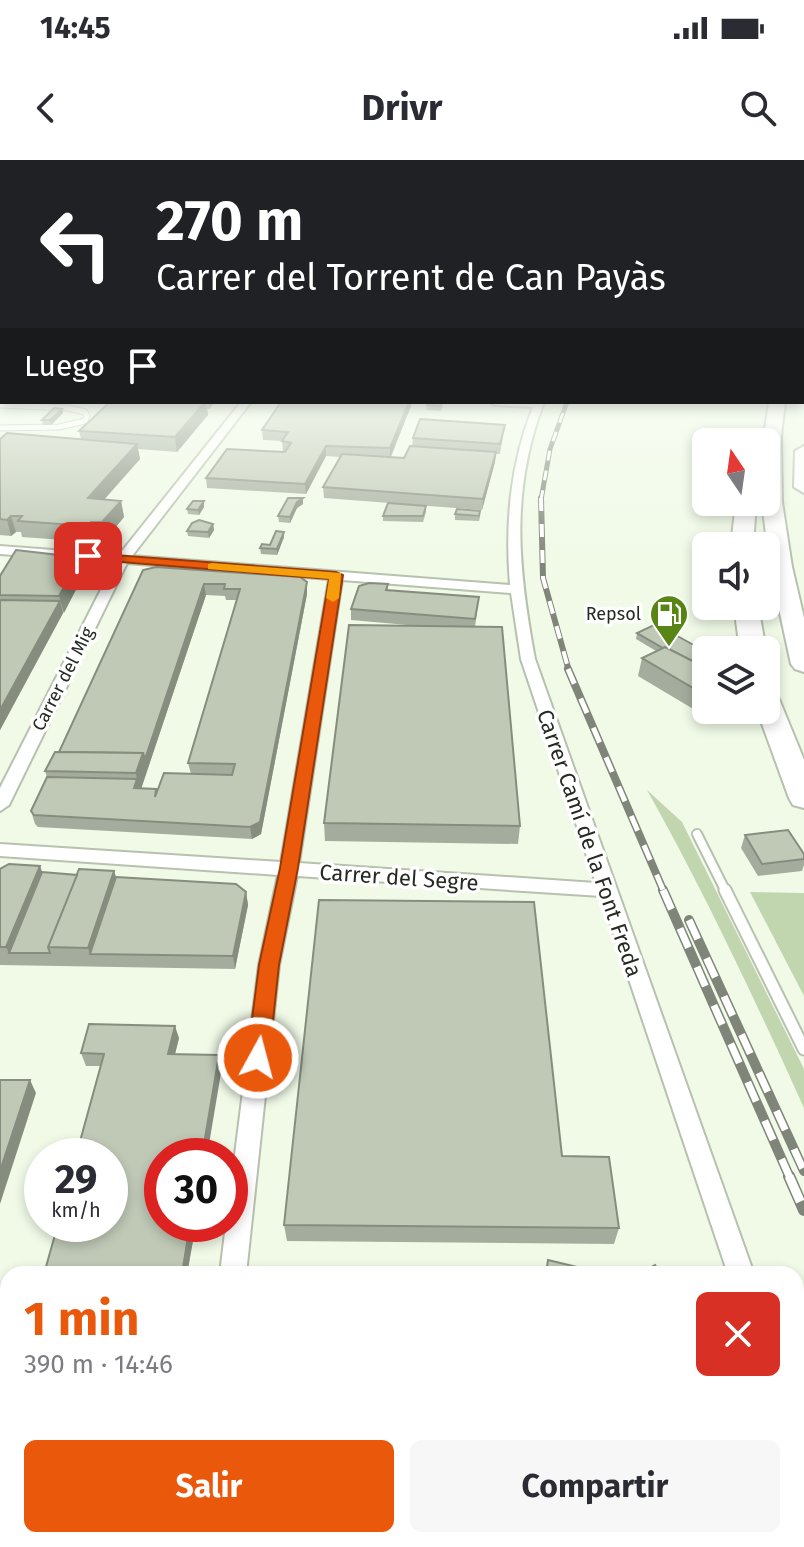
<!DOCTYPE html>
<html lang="es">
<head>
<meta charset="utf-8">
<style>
  body { margin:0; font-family:"Fira Sans",sans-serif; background:#f7f7f7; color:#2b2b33; height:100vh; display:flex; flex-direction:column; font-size:30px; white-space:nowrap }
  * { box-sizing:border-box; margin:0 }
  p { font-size:26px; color:#7c7c81 }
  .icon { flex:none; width:44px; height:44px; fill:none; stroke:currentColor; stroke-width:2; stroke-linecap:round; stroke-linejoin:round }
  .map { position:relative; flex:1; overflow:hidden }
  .side { position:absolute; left:0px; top:1106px; width:804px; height:282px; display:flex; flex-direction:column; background:#fff; border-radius:24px 24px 0 0; box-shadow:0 4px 12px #0003 }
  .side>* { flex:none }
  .top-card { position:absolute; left:0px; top:0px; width:804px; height:244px; box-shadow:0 4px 12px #0003; background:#202124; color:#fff; overflow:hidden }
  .needle { width:52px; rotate:347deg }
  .controls { position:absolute; left:692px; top:268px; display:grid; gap:16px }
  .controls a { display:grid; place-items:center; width:88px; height:88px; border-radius:12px; background:#fff; box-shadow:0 4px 12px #0003; font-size:40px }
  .speed { position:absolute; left:24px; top:978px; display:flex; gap:16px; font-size:40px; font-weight:700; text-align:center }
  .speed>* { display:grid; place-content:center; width:104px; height:104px; border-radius:50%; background:#fff; box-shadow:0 4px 12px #0003; line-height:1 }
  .speed small { font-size:20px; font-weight:400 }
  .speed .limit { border:12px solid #d22; background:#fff; color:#111 }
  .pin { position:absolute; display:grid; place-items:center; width:68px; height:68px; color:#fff; margin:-34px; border-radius:16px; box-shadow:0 4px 12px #0006 }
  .me { position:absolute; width:88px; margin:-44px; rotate:7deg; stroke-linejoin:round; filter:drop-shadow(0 0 6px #0008) }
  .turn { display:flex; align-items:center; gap:28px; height:168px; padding:0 24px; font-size:36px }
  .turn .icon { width:104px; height:104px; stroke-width:2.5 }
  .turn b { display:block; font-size:56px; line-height:68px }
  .then { display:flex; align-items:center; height:76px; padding:0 24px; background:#0003; gap:16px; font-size:30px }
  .round { display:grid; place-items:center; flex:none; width:84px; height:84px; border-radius:12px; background:#f7f7f7 }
  .headline { display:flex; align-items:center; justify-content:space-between; height:136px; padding:0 24px }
  h1 { font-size:48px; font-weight:700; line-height:60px; color:#ea580c }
  .button { display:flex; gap:16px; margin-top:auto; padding:16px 24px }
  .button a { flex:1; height:92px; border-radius:12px; background:#ea580c; color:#fff; font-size:32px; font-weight:700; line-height:92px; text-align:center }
  .button a+a { background:#f7f7f7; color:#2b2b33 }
  .status { display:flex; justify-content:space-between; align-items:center; height:56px; padding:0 40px; background:#fff; direction:ltr }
  .status svg { height:22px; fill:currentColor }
  header { display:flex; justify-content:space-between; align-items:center; height:104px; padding:0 24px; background:#fff; font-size:36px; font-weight:700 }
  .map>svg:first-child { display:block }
  .green { fill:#c1d6ae }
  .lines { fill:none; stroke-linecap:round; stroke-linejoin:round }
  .lane-far2-casing { stroke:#b7c1af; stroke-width:7 }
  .lane-far1-casing { stroke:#b7c1af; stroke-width:12 }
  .lane-casing { stroke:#b7c1af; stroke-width:15 }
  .street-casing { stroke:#b7c1af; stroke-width:4 }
  .highway-casing { stroke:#b7c1af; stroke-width:4 }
  .lane-far2 { stroke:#fff; stroke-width:5 }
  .lane-far1 { stroke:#fff; stroke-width:8 }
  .lane { stroke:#fff; stroke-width:11 }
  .street { fill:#fff; fill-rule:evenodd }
  .highway { fill:#fff; fill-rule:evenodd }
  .rail-far4-casing { stroke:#7f8679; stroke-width:5 }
  .rail-far3-casing { stroke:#7f8679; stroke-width:6 }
  .rail-far2-casing { stroke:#7f8679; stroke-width:8 }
  .rail-far1-casing { stroke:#7f8679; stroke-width:10 }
  .rail-casing { stroke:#7f8679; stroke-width:12 }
  .rail-far4 { stroke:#fff; stroke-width:3; stroke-dasharray:10; stroke-linecap:butt }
  .rail-far3 { stroke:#fff; stroke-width:4; stroke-dasharray:13; stroke-linecap:butt }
  .rail-far2 { stroke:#fff; stroke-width:5; stroke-dasharray:16; stroke-linecap:butt }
  .rail-far1 { stroke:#fff; stroke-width:7; stroke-dasharray:21; stroke-linecap:butt }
  .rail { stroke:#fff; stroke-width:9; stroke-dasharray:28; stroke-linecap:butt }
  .wall { fill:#a4ad9d; fill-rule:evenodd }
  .shaded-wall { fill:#868d7f }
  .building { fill:#bfc9b6; stroke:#868d7f; stroke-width:2 }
  .route { fill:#ea580c; stroke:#983908; stroke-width:2 }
  .slow { fill:#f59e0b }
  .labels { text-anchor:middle; stroke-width:7; stroke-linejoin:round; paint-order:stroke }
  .far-poi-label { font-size:18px; fill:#262a23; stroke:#fff; text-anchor:end }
  .far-street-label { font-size:18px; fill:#262a23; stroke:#fff }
  .street-label { font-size:22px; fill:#262a23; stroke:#fff }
</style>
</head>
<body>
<div class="status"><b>14:45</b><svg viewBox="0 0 49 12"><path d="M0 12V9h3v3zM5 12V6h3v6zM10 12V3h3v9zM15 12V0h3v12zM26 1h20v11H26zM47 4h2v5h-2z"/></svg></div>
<header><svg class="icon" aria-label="back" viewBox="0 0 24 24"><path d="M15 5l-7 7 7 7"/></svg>Drivr<svg class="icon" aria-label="search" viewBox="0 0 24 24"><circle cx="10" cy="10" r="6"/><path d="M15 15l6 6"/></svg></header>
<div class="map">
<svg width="804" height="1387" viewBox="0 0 804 1387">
  <rect width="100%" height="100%" fill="#f0fae7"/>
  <!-- green -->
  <g class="green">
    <path d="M647,630l35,32 122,247v39c-49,-108 -99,-215 -157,-318z"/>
    <polygon points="750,732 804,733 804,836"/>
  </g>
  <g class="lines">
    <defs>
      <polyline id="lane-far2" points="0,245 68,248 85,252 87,256 85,261 59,267 0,268"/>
      <polyline id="lane-far1" points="697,674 726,732"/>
      <polyline id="lane" points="725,730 804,889"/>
      <g id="street">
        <path d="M241,242h10l-119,154 378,29c-5,-62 0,-120 23,-178l-38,-2 -5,-3h54c-34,89 -26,166 -9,257l219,615h-26l-127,-378 -304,-20 -18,89 -33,309h-26l6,-50h4v-30l29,-229 19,-90 -278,-19v-12l281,18 48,-283 -202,-16 -118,242 -9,6v-23l115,-226 -115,-8v-8l119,9zM342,420l169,13 10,66 75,224 -297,-20z"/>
        <polygon points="796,1253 804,1257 804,1305 796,1301"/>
        <rect x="185" y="1380" width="32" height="7"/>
      </g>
      <g id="highway">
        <polygon points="769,242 785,242 781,276 782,342 792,407 804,458 804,512 795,509 791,504 770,407 762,342 766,342 766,282 763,282"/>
        <polygon points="804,286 804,333 794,327 795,291"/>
        <polygon points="736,342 756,342 753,386 731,386"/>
        <polygon points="734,446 758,446 766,490 740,490"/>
        <polygon points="766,531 775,533 779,539 804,600 804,648 793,645 789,638 757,550 766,550"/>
      </g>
    </defs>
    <!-- lane-far2 casing -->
    <use href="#lane-far2" class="lane-far2-casing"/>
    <!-- lane-far1 casing -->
    <use href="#lane-far1" class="lane-far1-casing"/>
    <!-- lane casing -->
    <use href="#lane" class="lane-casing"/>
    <!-- street casing -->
    <use href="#street" class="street-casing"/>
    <!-- highway casing -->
    <use href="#highway" class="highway-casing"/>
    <!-- lane-far2 -->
    <use href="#lane-far2" class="lane-far2"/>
    <!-- lane-far1 -->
    <use href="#lane-far1" class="lane-far1"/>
    <!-- lane -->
    <use href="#lane" class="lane"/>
    <!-- street -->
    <use href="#street" class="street"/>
    <!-- highway -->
    <use href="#highway" class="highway"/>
    <defs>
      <polyline id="rail-far4" points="541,340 550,289 567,242"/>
      <polyline id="rail-far3" points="541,338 543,418 569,511"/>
      <polyline id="rail-far2" points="568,509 664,732"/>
      <g id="rail-far1">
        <polyline points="663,730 790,1018"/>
        <polyline points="689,760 804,1011"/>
      </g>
      <polyline id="rail" points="789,1016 804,1050"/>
    </defs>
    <!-- rail-far4 casing -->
    <use href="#rail-far4" class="rail-far4-casing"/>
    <!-- rail-far3 casing -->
    <use href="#rail-far3" class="rail-far3-casing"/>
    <!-- rail-far2 casing -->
    <use href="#rail-far2" class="rail-far2-casing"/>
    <!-- rail-far1 casing -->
    <use href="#rail-far1" class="rail-far1-casing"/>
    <!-- rail casing -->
    <use href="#rail" class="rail-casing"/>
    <!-- rail-far4 -->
    <use href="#rail-far4" class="rail-far4"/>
    <!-- rail-far3 -->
    <use href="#rail-far3" class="rail-far3"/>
    <!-- rail-far2 -->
    <use href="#rail-far2" class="rail-far2"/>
    <!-- rail-far1 -->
    <use href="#rail-far1" class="rail-far1"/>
    <!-- rail -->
    <use href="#rail" class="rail"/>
  </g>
  <!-- wall -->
  <g class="wall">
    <polygon points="92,242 215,242 209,249 207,249 208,255 177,292 138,289 140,299 104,340 121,341 124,357 106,379 95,378 91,382 22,377 21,372 16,372 11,376 0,375 0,279 81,279 79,271 108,243"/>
    <polygon points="427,245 443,246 441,251 426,250"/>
    <polygon points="411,246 391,297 404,298 412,286 413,278 505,265 500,294 496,294 495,302 482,350 324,338 323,327 340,297 326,296 306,334 207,328 206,318 283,292 282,281 263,280 262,270"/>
    <polygon points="62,249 63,253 51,265 43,265 42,260"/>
    <polygon points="303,338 303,344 297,348 290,363 279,362 278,356"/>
    <polygon points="426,346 426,352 423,362 383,361 383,356"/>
    <polygon points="204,347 199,355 188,354 187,349"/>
    <polygon points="455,354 480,357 479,361 455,360"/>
    <polygon points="213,364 214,370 209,378 188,376 187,371"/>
    <polygon points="284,377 277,395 261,394 260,388"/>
    <path d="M143,410l164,24 -46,240 -9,5 -214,-12 -3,-3 -4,-13 16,-34 -2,-6 14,-19zM206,435l19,1 1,4h11l-49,163 3,11 -34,18 -1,-3h-15z"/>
    <polygon points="0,416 81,420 0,570"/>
    <polygon points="388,424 388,430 479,437 475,467 520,666 518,684 325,681 324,663 419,466 351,460 351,449"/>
    <polygon points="637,473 706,492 706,550 700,553 638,516 642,498 656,491 636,479"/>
    <polygon points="745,675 804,694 804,705 802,711 758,716 741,688"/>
    <polygon points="0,709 77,715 114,711 116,717 246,732 248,745 235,809 0,805"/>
    <polygon points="179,878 175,894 219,895 222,907 162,1064 196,1064 187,1114 44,1114 101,906 86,906 81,893"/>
    <polygon points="562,996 619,1068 614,1084 287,1081 284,1065"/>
    <polygon points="500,1380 636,1380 635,1387 524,1387"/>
  </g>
  <!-- shaded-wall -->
  <g class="shaded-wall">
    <polygon points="206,242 208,255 177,292 175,277"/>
    <polygon points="208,242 215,242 209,249"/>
    <polygon points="409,242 411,242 411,246 390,298 390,288"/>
    <polygon points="62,249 63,253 51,265 50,260"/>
    <polygon points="137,284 140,299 91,354 88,338"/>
    <polygon points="326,286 326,296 306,334 305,324"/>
    <polygon points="496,292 495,302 482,350 483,339"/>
    <polygon points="303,338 303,344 297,348 290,363 290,357 297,342"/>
    <polygon points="121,341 124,357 106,379 102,362"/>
    <polygon points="204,341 204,347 199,355 198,350"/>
    <polygon points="11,356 16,372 11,376 7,360"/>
    <polygon points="91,362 95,378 91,382 87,366"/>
    <polygon points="213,364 214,370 209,378 208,372"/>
    <polygon points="284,372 284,377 277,395 277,389"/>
    <polygon points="76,397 81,420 64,453 59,436"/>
    <polygon points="307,422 307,434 261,674 252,679 250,667"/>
    <polygon points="204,424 206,435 137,641 134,628 137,619 136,613"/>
    <polygon points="60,441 63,453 0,570 0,550"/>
    <polygon points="706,534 706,550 700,553 705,535"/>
    <polygon points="40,706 47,725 9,793 6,787"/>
    <polygon points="114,711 120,730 90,794 88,788"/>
    <polygon points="246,732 248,745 235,809 233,796"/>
    <polygon points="175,866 179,878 172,906 168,894"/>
    <polygon points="219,895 222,907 207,996 202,996"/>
    <polygon points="30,920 36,933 0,1044 0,1011"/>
    <polygon points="190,1064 196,1064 187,1114 182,1114"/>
    <polygon points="8,1367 8,1380 15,1380 13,1387 6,1387 3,1385"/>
    <polygon points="135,1380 143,1380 142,1385 141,1387 127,1387"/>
  </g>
  <!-- building -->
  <g class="building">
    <rect x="0" y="210" width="2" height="18"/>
    <polygon points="110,242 205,242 175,277 79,271"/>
    <polygon points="281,242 409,242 390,288 326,286 305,324 206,318 227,289 285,292 291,283 282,281 288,272 262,270"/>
    <polygon points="428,242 442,242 441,246 427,245"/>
    <polygon points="54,248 62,249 50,260 42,260"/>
    <polygon points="420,259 505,265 500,284 413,278"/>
    <polygon points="7,273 137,284 88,338 121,341 102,362 91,362 87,366 18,361 22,356 11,356 7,360 0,359 0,279"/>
    <polygon points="410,286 496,292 483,339 323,327 342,294 404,298"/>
    <polygon points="288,338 303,338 297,342 290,357 278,356"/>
    <polygon points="193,341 204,341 198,350 187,349"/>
    <polygon points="388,343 426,346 423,356 383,356"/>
    <polygon points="457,349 480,351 479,356 455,354"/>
    <polygon points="199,360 213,364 208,372 187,371 192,363"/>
    <polygon points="276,371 284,372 277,389 260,388 262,384 270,385"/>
    <polygon points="16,390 76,397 77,403 59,436 0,435 0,416"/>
    <polygon points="156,407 300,417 307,422 260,662 250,667 34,655 31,651 47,617 137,619 134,628 156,629 155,637 164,613 232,615 235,604 188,603 240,429 224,429 225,424 204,424 145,599 143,593 59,592 143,410"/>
    <polygon points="369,423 388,424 386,430 479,437 475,459 351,449 359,426"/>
    <polygon points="0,440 60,441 0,550"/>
    <polygon points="656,464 706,492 706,502 700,505 665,487 663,488 637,473"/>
    <polygon points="349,465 502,467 520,666 324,663"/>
    <polygon points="665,487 700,505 704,503 706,504 706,534 705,535 642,498"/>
    <polygon points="55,592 143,593 136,613 45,611"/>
    <polygon points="788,670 804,694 804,699 762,704 745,675"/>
    <polygon points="9,704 40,706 6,787 0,787 0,709"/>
    <polygon points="79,709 114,711 88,788 48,787"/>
    <polygon points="42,712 77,715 48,787 50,793 9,793"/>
    <polygon points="116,717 236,724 246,732 233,796 90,794"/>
    <polygon points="319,740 534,742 562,996 609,997 619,1068 284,1065"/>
    <polygon points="89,864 175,866 168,894 219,895 202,996 162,996 162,1064 190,1064 182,1114 44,1114 58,1064 110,1064 110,996 76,996 104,894 81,893"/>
    <polygon points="0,920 30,920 0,1011"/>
    <polygon points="548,1100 606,1114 546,1114"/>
    <polygon points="655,1105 659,1111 658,1114 639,1114"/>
    <polygon points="0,1248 8,1248 8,1367 3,1385 0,1385"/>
    <polygon points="10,1380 77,1380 76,1387 8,1387"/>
    <polygon points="77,1380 135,1380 127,1387 76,1387"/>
    <polygon points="254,1380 284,1380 284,1387 253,1387"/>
    <polygon points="539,1380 636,1380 635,1387 563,1387"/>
  </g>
  <!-- sky -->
  <linearGradient id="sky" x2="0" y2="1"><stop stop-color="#9ccad0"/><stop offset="0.52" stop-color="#f8fdf4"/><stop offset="1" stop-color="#f8fdf4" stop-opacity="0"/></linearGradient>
  <rect width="804" height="401" fill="url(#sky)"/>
  <!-- route -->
  <polygon class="route" points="88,393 336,412 343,415 298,708 279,805 269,898 266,905 258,907 250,905 247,898 259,805 280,708 329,419 84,399 82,396"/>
  <!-- slow -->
  <polygon class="slow" points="212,403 341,413 339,438 333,442 326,438 329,419 208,409 208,404"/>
  <!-- icons -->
  <defs>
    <symbol id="fuel-pin" viewBox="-11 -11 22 30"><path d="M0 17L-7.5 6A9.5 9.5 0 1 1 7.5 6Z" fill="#588514" stroke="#fff"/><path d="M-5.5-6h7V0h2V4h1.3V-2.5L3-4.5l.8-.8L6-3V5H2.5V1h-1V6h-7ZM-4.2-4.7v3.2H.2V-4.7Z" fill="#fff"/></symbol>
  </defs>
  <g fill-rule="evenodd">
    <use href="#fuel-pin" x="647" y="432" width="44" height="60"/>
  </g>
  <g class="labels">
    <!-- far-poi labels -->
    <g class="far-poi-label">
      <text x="641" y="460">Repsol</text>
    </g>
    <!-- far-street labels -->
    <g class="far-street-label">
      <text transform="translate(63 519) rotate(-63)" y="6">Carrer del Mig</text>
    </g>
    <!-- street labels -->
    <g class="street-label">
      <text transform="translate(590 683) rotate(71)" y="8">Carrer Camí de la Font Freda</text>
      <text transform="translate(399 717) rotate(4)" y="8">Carrer del Segre</text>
    </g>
  </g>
</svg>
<div class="controls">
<a><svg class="needle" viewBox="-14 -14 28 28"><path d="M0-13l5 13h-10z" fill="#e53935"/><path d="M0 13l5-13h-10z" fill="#7c7c81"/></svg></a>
<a><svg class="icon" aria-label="sound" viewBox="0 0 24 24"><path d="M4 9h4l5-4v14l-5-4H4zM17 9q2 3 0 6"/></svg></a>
<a><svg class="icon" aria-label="layers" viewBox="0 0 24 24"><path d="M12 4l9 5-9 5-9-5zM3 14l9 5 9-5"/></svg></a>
</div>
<div class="speed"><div>29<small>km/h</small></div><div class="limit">30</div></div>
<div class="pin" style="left:88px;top:396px;background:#d93025"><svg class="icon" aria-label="arrive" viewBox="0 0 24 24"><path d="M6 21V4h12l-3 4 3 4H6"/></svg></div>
<svg class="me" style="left:258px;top:898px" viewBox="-20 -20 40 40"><circle r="17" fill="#ea580c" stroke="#fff" stroke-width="3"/><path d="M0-11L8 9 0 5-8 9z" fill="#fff"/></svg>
<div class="top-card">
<div class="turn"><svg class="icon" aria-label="left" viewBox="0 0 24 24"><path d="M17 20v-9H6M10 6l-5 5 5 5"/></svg><div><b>270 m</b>Carrer del Torrent de Can Payàs</div></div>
<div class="then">Luego<svg class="icon" aria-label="arrive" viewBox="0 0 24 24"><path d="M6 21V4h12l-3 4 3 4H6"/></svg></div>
</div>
<section class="side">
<div class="headline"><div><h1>1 min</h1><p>390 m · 14:46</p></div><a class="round" style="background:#d93025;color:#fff"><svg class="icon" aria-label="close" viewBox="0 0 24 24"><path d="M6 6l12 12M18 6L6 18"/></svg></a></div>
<div class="button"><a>Salir</a><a>Compartir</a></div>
</section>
</div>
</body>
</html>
